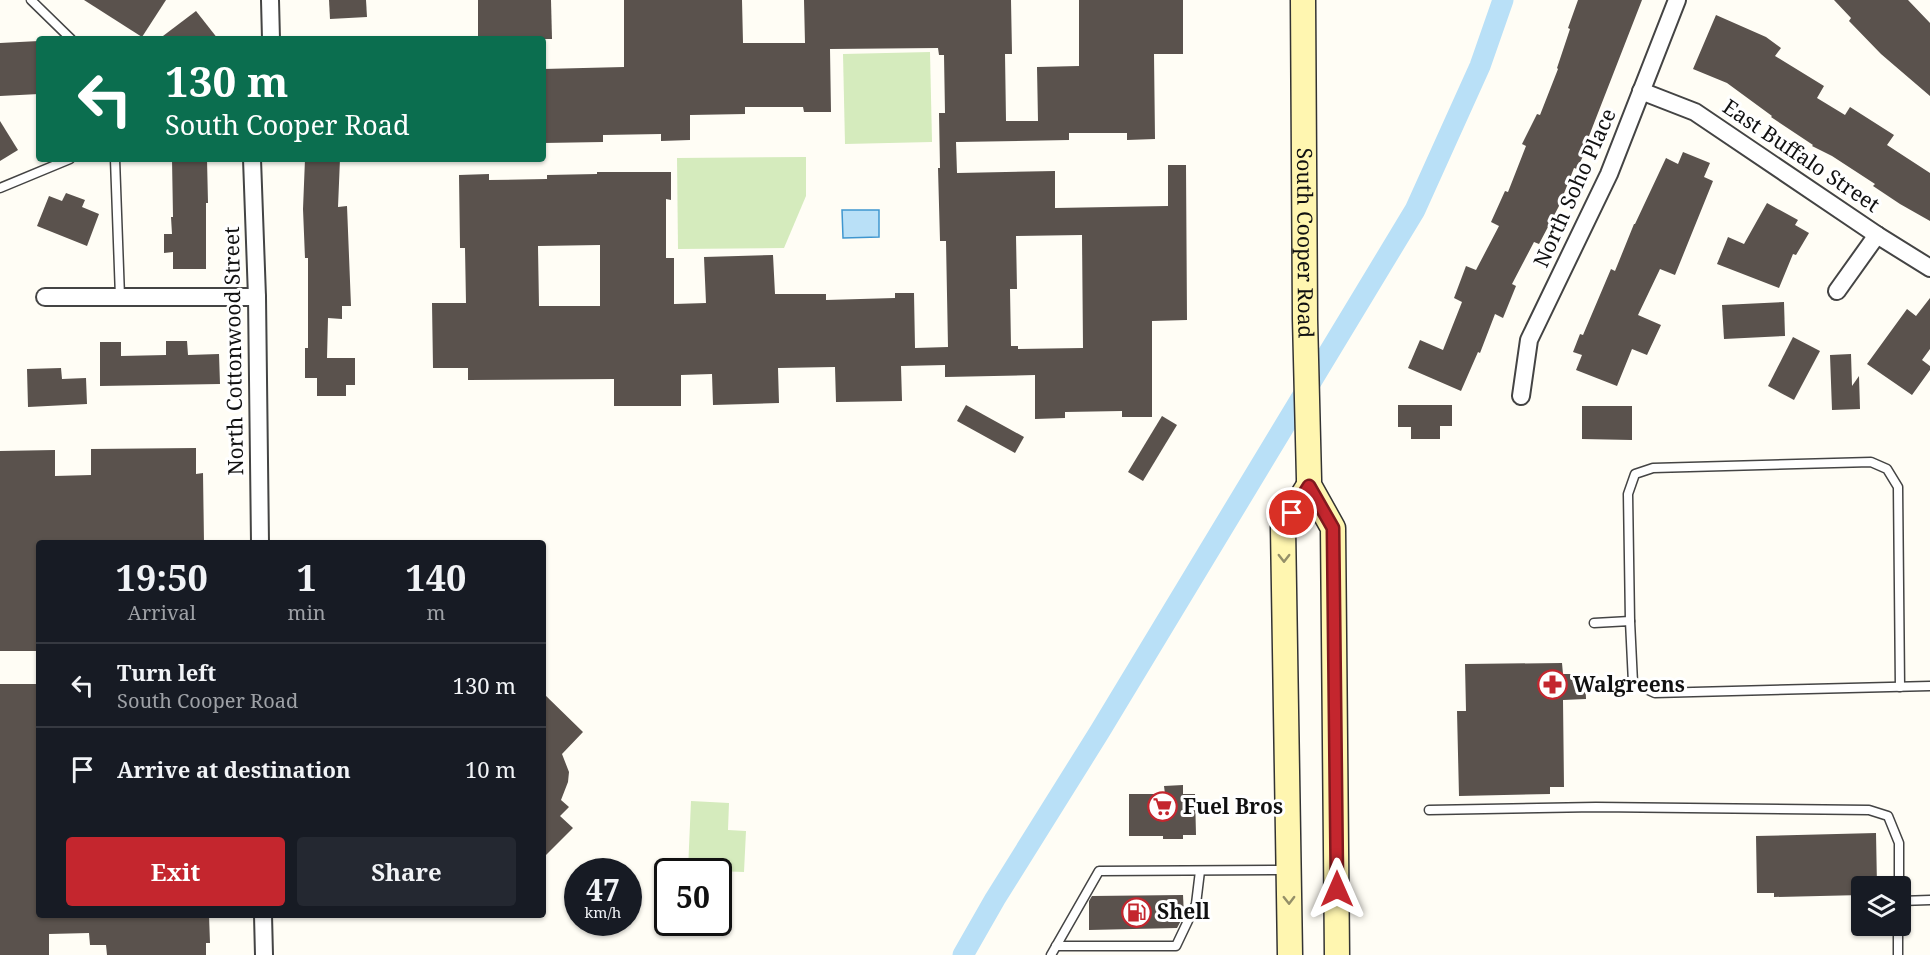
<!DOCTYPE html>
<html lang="en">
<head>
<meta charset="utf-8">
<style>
  body { margin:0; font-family:"Noto Serif",serif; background:#242831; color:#f1f3f6; height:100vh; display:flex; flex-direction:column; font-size:22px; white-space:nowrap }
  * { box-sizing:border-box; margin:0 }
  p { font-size:20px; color:#9ea1a6 }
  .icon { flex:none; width:33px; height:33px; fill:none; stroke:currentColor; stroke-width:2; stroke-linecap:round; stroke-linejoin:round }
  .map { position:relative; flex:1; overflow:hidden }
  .drawer { position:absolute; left:36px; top:540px; width:510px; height:378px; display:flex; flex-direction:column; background:#171b24; border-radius:6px; box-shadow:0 2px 4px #0004 }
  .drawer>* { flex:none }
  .guide { position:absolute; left:36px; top:36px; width:510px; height:126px; border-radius:6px; box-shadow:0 2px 4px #0004; background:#0b6e4f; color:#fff; overflow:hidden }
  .buttons { position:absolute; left:1851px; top:876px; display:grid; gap:12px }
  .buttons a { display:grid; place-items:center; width:60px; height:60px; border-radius:6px; background:#171b24; box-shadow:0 2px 4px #0004; font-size:30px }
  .speed { position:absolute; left:564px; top:858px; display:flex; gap:12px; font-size:30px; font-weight:700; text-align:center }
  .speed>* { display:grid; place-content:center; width:78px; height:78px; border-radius:50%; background:#171b24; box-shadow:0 2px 4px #0004; line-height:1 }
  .speed small { font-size:15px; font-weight:400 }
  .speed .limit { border:3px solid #111; border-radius:9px; background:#fff; color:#111 }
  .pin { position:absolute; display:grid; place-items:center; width:51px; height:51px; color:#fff; margin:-26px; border:3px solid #fff; border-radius:50%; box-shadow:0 2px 6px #0007 }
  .me { position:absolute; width:66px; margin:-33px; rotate:0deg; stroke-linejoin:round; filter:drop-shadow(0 0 4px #0008) }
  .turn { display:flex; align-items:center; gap:21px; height:126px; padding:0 30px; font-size:27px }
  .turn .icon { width:78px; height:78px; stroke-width:2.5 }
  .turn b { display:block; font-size:42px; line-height:51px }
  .eta { display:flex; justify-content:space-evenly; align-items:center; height:102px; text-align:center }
  .eta b { font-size:36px; font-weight:700; line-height:42px }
  .cta { display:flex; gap:12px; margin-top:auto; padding:12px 30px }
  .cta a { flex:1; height:69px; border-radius:6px; background:#c4262e; color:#fff; font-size:24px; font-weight:700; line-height:69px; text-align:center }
  .cta a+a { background:#242831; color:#f1f3f6 }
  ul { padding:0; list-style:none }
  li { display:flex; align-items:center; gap:18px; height:84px; padding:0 30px; border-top:2px solid #363941 }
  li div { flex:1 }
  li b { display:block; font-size:22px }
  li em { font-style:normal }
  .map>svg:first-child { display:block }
  .green { fill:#d5ebbd }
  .water { fill:#b9e0f7; stroke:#3f96cf; stroke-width:1.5 }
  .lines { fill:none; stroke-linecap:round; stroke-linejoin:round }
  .canal { stroke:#b9e0f7; stroke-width:21 }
  .building { fill:#5a524d; fill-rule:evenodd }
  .service-casing { stroke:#444; stroke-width:11 }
  .minor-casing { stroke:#444; stroke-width:20 }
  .secondary-casing { stroke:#333; stroke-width:27 }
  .service { stroke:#fff; stroke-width:8 }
  .minor { stroke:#fff; stroke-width:16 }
  .secondary { stroke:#fff6b0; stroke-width:24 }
  .oneway { stroke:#948f68 }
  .route-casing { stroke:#7f191e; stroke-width:15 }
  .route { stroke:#c4262e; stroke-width:10 }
  .labels { text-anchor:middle; stroke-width:6; stroke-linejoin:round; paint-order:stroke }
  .street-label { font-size:21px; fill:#111; stroke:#fff }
  .poi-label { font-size:21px; font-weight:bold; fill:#111; stroke:#fff; text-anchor:start }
</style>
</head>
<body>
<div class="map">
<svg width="1930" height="955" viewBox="0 0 1930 955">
  <rect width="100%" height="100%" fill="#fffdf5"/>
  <!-- green -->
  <g class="green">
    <polygon points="930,52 932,142 845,144 843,54"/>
    <polygon points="806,157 806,196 784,248 678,249 677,158"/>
    <polygon points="691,801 729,803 728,830 746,831 744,872 688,870"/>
  </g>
  <!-- water -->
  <polygon class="water" points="842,210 879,210 879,237 843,238"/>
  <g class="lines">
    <!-- canal -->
    <polyline class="canal" points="963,955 995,899 1100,731 1415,210 1480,66 1503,0"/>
  </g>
  <!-- building -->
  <g class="building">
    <polygon points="84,0 166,0 142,37"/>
    <polygon points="329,0 366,0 367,17 330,19"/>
    <polygon points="478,0 551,0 552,39 478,39"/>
    <path d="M624,0h118l1,43h62l-1,-43h207l1,54h-7l1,67h32l-1,-54 42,-1v-66h104v54h-29l1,85 -28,1v-7h-58v7l-113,2 1,31 98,-2v37l113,-2v-41h18l1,155 -35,1v96h-30v-6l-57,1v6l-30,1v-44l-90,2v-12l-44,1 1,35 -66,1 -1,-35 -57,1 1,35 -66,2 -1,-31 -31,1v31h-67v-27l-146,1v-12h-35l-1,-65h34l-1,-55h-5l-1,-73 30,-1v6l58,-1v-4l50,-1v-2h74v28l-5,-1v59h8v46l32,-1 -2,-46 69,-2 2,39h51v6l69,-2v-5h19l1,55 33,-1 -2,-106h-6l-2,-73h2l-1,-55h6l-1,-58h-5l-1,-7 -108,1 1,63h-27l-1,-5h-58v7l-55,1v25l-29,1v-7l-58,1v7l-60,1v-74l81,-2zM1082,235l1,113 -65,1v-3h-7l-1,-57h7l-1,-53zM600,245v61h-61l-1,-60z"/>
    <polygon points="1578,0 1642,0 1582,154 1584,154 1577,169 1574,168 1559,206 1539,244 1534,242 1512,284 1516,286 1503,318 1495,314 1480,353 1478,352 1461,391 1408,368 1420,340 1443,350 1462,302 1454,298 1466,266 1476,270 1499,226 1491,222 1505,191 1508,192 1526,146 1522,144 1537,114 1540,115 1558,69 1557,68 1570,29 1568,28"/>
    <polygon points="1834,0 1908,0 1930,23 1930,96 1881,54 1849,21 1851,18"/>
    <polygon points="196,11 218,39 159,39"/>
    <polygon points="1716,15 1766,37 1781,48 1775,56 1824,86 1817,98 1845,115 1850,107 1894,135 1887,145 1930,173 1930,221 1900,204 1873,186 1875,184 1832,156 1812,146 1813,145 1771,117 1772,116 1727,83 1693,69"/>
    <polygon points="39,41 39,94 0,96 0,43"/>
    <polygon points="0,121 18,150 0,161"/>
    <polygon points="1683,152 1710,163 1704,177 1713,181 1675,275 1660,269 1638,315 1661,325 1647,355 1632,349 1617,386 1576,370 1582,355 1573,352 1580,334 1583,335 1611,269 1615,271 1634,224 1635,224 1666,158 1678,164"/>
    <polygon points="172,159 207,159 208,203 206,203 206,269 173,269 173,252 164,253 164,234 172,234 171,217 173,217"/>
    <polygon points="305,159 340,159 338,207 347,206 351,306 342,306 342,319 328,318 327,358 355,358 355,385 346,385 346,396 317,396 317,378 305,378 305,348 308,348 308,258 305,258 303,209"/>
    <polygon points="66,193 85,200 82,207 99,214 87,246 37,226 49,196 62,201"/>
    <polygon points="1767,203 1798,220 1795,225 1809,233 1796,255 1793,254 1779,288 1717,264 1728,237 1744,244"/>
    <polygon points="1930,298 1930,349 1922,360 1930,366 1930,370 1912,395 1867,364 1907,309 1916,316"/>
    <polygon points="1784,302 1785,336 1724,339 1722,305"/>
    <polygon points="1793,337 1820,351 1794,400 1768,386"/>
    <polygon points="166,341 187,341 188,355 219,354 220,384 100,386 100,342 121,342 121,356 166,355"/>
    <polygon points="1851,354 1852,386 1859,376 1860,409 1832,410 1830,355"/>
    <polygon points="61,368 62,379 86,378 87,404 28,407 27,369"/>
    <polygon points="966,405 1024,437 1015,453 957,421"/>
    <polygon points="1398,405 1452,405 1452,426 1440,426 1440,439 1411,439 1411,427 1398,427"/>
    <polygon points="1582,406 1632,406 1632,440 1582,439"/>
    <polygon points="1162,416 1177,425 1143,481 1128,472"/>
    <polygon points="196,448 196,474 203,473 204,543 39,543 39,651 0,651 0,451 55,450 55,476 91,475 91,449"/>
    <polygon points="1562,663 1563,674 1585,674 1586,699 1563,700 1564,787 1550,787 1550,794 1459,796 1457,711 1466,711 1465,664"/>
    <polygon points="0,684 39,684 39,915 209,915 210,943 206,943 206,955 107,955 106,945 90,945 89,933 49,934 49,955 0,955"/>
    <polygon points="543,693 583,732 562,754 569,772 568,782 561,800 569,807 560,816 573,828 543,858"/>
    <polygon points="1183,785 1183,794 1195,794 1196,835 1183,835 1183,839 1163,839 1163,836 1129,836 1129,794 1165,794 1164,786"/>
    <polygon points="1876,833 1877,886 1862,886 1862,895 1774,897 1774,893 1757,893 1756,836"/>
    <polygon points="1183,895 1184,915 1177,928 1089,930 1089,901 1092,896"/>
  </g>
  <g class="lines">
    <defs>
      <g id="service">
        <polyline points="31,0 71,39"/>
        <polyline points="115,159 120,297"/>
        <polyline points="0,188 70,159"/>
        <polyline points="1630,621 1628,494 1635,474 1653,468 1871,462 1887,469 1898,487 1900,687"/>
        <polyline points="1594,623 1630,621 1633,683 1655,693 1930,686"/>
        <polyline points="1429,810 1596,807 1869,810 1888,816 1899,843 1899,886"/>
        <polyline points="1900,901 1930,900"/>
        <polyline points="1056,946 1176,946 1196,904 1200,871"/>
        <polyline points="1051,955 1099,871 1288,870"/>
        <polyline points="1898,955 1898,926"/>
      </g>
      <g id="minor">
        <polyline points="270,0 271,39"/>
        <polyline points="1641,91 1695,112 1877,235 1930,268"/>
        <polyline points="252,159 257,297 260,543"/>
        <polyline points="1837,291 1877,235"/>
        <polyline points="45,297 257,297"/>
        <polyline points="1521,396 1529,340 1609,174 1677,0"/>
        <polyline points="263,915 264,955"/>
      </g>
      <g id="secondary">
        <path id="s1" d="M1303,0l2,319 4,160v6l24,43 4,427"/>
        <polyline points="1290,955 1283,527 1309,485"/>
      </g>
    </defs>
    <!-- service casing -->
    <use href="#service" class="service-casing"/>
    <!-- minor casing -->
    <use href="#minor" class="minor-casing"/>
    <!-- secondary casing -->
    <use href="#secondary" class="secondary-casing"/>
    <!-- service -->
    <use href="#service" class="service"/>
    <!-- minor -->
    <use href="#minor" class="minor"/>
    <!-- secondary -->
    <use href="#secondary" class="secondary"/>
  </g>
  <!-- one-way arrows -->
  <defs><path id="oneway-chevron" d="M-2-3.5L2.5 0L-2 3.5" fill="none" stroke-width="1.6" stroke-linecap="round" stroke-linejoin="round" transform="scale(1.5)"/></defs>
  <g class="oneway">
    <use href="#oneway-chevron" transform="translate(1284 558) rotate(90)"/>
    <use href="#oneway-chevron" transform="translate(1289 900) rotate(89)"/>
  </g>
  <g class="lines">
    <defs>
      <polyline id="route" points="1292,513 1309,486 1333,528 1337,889"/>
    </defs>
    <!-- route casing -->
    <use href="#route" class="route-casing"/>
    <!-- route -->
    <use href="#route" class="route"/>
  </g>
  <!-- icons -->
  <defs>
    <symbol id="pharmacy-ring" viewBox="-11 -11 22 22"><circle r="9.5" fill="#fff" stroke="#c4262e" stroke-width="1.5"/><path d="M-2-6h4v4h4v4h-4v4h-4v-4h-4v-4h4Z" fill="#c4262e"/></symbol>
    <symbol id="supermarket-ring" viewBox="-11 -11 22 22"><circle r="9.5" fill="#fff" stroke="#c4262e" stroke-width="1.5"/><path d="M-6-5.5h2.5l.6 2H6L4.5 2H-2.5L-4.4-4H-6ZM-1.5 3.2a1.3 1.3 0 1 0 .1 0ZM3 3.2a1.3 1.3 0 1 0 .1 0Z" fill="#c4262e"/></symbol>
    <symbol id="fuel-ring" viewBox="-11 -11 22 22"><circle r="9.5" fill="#fff" stroke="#c4262e" stroke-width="1.5"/><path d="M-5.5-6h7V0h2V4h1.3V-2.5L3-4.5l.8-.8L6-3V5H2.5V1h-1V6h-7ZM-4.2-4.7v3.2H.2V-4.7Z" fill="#c4262e"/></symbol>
  </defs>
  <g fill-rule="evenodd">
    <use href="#pharmacy-ring" x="1536" y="668" width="33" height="33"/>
    <use href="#supermarket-ring" x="1146" y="790" width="33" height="33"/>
    <use href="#fuel-ring" x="1120" y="896" width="33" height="33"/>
  </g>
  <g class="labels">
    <!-- street labels -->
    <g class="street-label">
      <text transform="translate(1801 156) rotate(34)" y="7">East Buffalo Street</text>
      <text transform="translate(1575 188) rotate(-66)" y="7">North Soho Place</text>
      <text dy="7" stroke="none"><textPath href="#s1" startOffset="243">South Cooper Road</textPath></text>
      <text transform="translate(234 351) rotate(-91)" y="7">North Cottonwood Street</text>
    </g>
    <!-- poi labels -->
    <g class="poi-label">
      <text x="1573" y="692">Walgreens</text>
      <text x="1183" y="814">Fuel Bros</text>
      <text x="1157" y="919">Shell</text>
    </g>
  </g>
</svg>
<div class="buttons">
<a><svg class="icon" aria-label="layers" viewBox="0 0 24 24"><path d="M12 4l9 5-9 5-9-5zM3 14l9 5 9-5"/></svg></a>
</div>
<div class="speed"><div>47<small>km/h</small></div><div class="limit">50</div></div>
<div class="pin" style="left:1292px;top:513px;background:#d93025"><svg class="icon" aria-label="arrive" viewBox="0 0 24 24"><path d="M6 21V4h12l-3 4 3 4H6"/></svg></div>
<svg class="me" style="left:1337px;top:889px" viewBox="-20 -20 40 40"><path d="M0-17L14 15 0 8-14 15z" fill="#c4262e" stroke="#fff" stroke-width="4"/></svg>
<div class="guide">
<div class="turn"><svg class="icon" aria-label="left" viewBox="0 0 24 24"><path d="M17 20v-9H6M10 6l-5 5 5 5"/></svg><div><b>130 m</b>South Cooper Road</div></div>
</div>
<section class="drawer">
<div class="eta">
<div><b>19:50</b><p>Arrival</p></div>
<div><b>1</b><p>min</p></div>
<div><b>140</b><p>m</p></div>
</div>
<ul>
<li><svg class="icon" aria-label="left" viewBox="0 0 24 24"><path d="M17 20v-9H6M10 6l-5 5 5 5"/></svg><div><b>Turn left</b><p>South Cooper Road</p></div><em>130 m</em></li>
<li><svg class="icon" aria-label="arrive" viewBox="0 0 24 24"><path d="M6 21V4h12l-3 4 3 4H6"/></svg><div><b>Arrive at destination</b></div><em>10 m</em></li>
</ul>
<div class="cta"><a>Exit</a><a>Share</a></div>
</section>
</div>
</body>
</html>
